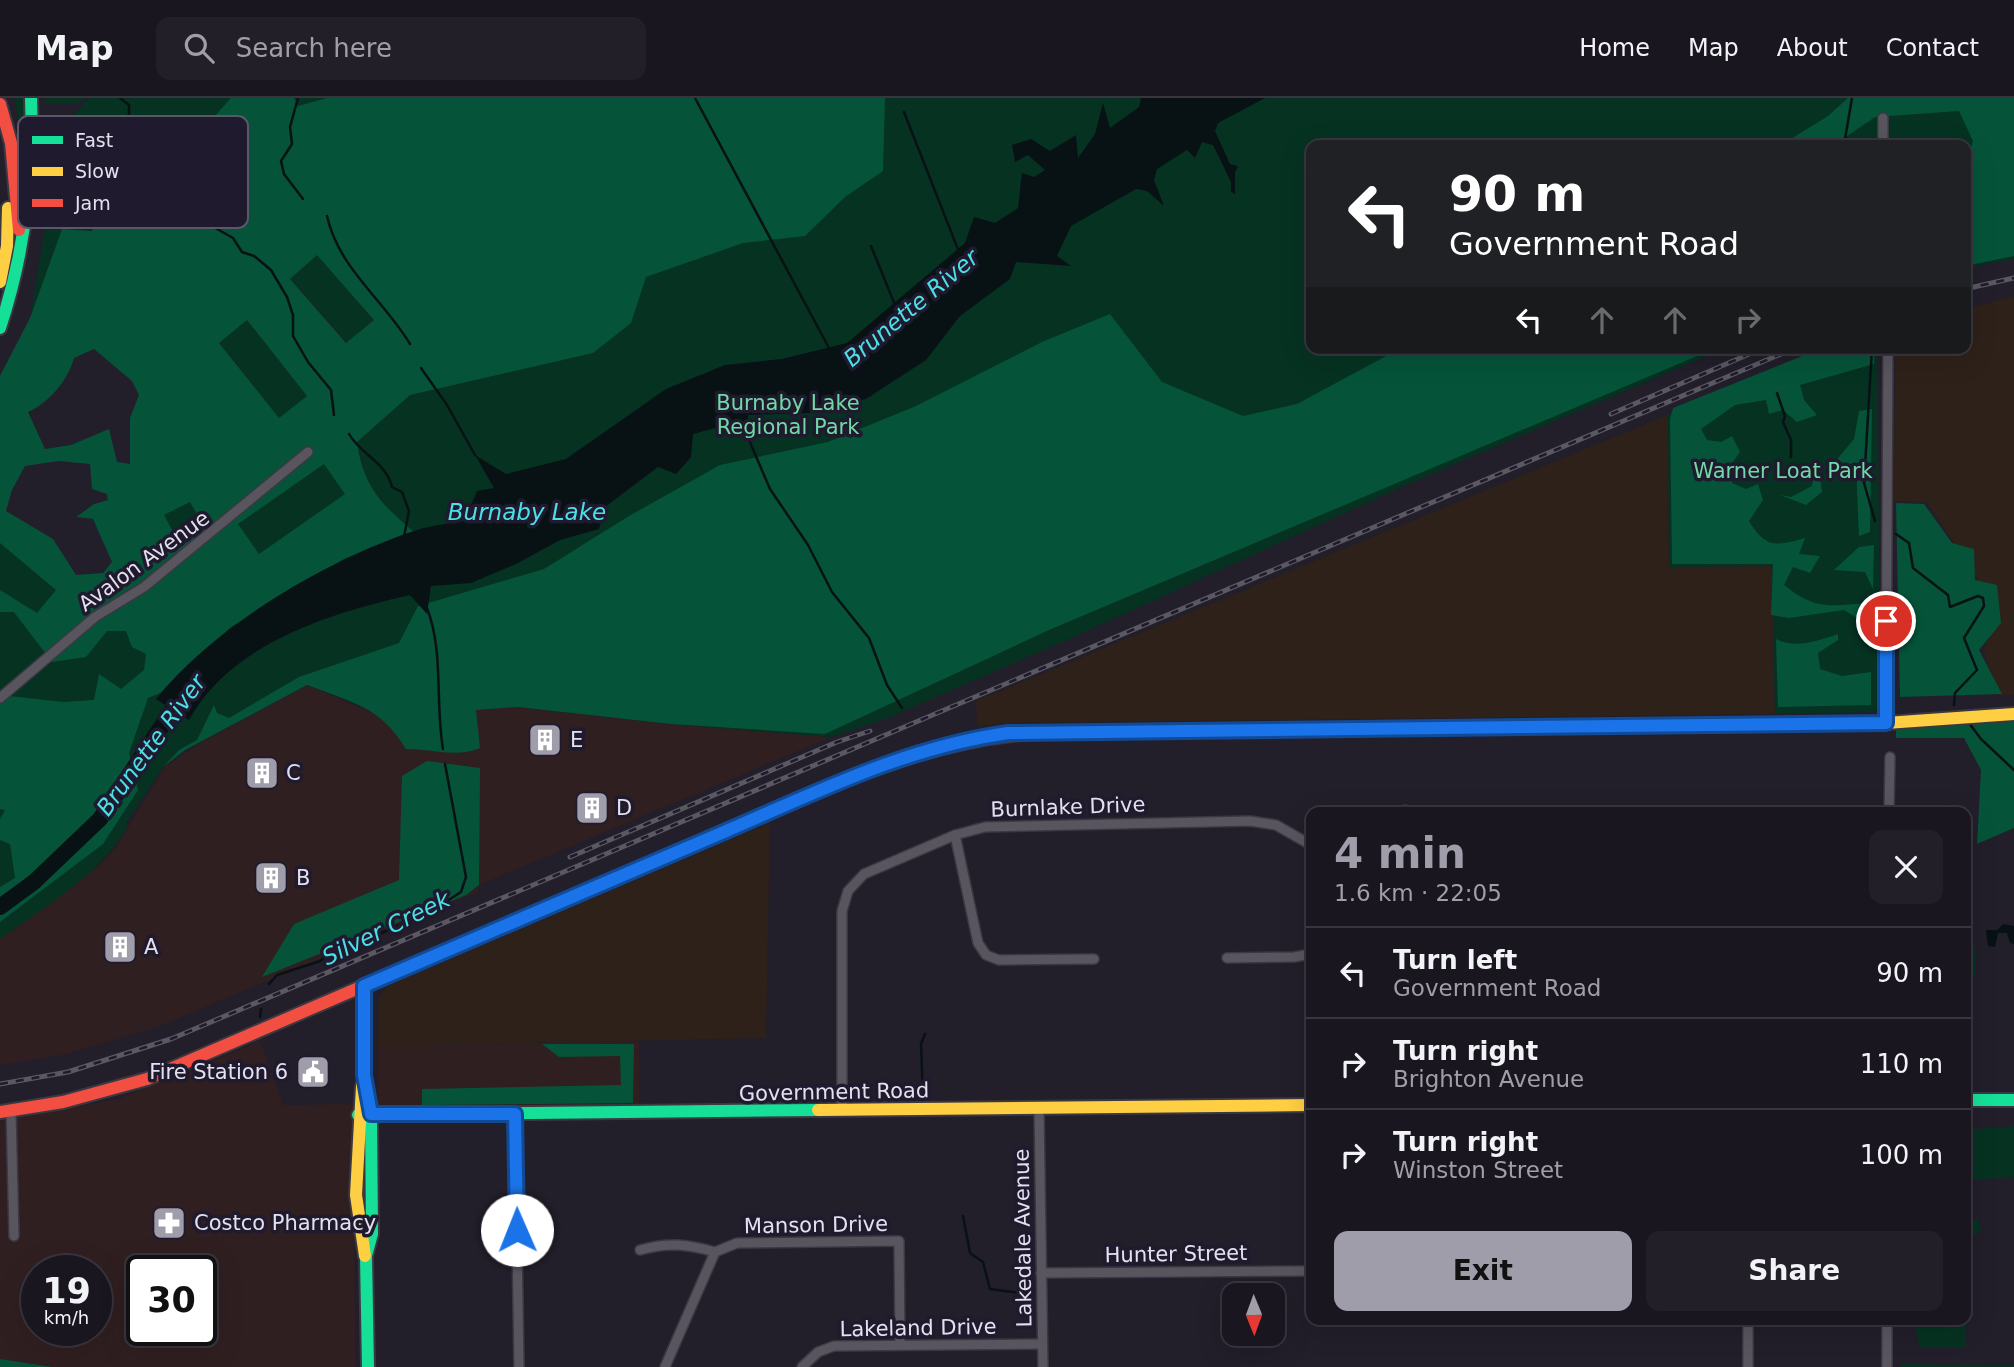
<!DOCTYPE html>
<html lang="en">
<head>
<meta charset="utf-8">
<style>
  body { margin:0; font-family:"DejaVu Sans",sans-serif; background:#231f29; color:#f1f3f6; height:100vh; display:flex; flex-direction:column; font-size:26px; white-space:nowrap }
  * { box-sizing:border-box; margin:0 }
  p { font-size:23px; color:#9f9fa5 }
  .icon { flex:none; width:38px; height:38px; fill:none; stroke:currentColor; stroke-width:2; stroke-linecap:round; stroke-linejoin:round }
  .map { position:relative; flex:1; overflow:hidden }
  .drawer { position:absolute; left:1306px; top:709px; width:665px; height:518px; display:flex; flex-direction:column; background:#1a1620; border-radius:14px; box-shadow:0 7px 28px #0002,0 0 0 2px #38353e }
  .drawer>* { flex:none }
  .hud { position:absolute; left:1306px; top:42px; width:665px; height:214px; border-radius:14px; box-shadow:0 7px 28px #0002,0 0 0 2px #38353e; background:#202124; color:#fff; overflow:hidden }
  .needle { width:46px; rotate:179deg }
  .controls { position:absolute; left:1222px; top:1185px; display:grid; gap:14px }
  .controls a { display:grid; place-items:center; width:63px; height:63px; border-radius:14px; background:#1a1620; box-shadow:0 7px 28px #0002,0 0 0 2px #38353e; font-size:35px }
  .speed { position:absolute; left:21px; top:1157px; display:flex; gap:14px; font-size:35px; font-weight:700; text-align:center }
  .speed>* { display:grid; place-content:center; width:91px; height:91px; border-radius:50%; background:#1a1620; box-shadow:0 7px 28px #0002,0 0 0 2px #38353e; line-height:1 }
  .speed small { font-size:18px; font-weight:400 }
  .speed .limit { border:4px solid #111; border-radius:10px; background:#fff; color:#111 }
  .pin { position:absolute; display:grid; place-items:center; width:60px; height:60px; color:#fff; margin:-30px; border:4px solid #fff; border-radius:50%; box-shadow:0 2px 7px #0007 }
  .me { position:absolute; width:77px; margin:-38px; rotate:359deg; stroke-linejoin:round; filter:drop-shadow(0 0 5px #0008) }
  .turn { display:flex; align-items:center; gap:24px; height:147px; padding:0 28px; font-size:32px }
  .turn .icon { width:91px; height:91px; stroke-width:2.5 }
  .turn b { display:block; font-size:49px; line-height:60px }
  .lanes { display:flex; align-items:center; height:66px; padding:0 28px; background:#0003; justify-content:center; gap:35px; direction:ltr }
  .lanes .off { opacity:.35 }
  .round { display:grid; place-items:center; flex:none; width:74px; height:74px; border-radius:14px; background:#231f29 }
  .headline { display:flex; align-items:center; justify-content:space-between; height:119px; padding:0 28px }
  h1 { font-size:42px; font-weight:700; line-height:52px; color:#a09daa }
  .primary-button { display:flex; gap:14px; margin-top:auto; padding:14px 28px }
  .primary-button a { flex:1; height:80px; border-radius:14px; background:#a09daa; color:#111; font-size:28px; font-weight:700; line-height:80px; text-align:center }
  .primary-button a+a { background:#231f29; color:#f1f3f6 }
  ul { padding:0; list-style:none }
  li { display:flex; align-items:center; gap:21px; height:91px; padding:0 28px; border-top:2px solid #38353e }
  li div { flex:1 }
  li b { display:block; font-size:26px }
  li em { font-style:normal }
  header { display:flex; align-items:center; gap:42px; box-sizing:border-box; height:98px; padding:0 35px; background:#1a1620; border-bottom:2px solid #38353e }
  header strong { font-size:33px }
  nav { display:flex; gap:38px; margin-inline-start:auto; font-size:24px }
  .search { width:490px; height:63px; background:#231f29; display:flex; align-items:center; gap:18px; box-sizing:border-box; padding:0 24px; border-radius:14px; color:#9f9fa5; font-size:26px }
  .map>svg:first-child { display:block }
  .commercial { fill:#301f21; fill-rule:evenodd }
  .industrial { fill:#2e2119 }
  .green { fill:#063222 }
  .forest { fill:#055439; fill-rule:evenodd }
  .water { fill:#081214 }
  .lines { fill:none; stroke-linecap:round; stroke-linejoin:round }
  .stream { stroke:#081214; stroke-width:2.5 }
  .river { stroke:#081214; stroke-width:16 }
  .street-casing { stroke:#3b3842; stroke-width:12 }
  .fast-casing { stroke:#3b3842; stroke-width:16 }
  .slow-casing { stroke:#3b3842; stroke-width:16 }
  .jam-casing { stroke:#3b3842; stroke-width:16 }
  .street { stroke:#58555f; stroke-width:9 }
  .fast { stroke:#16e098; stroke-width:12 }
  .slow { stroke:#ffcf43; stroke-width:12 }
  .jam { stroke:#f24e42; stroke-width:12 }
  .rail-casing { stroke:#5a5861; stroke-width:5 }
  .rail { stroke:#201a2e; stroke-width:2.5; stroke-dasharray:8; stroke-linecap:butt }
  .route-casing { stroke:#114b97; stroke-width:18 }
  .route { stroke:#1a73e8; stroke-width:12 }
  .labels { text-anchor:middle; stroke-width:7; stroke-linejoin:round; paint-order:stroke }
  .park-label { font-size:21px; fill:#70d9a6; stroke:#201a2e }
  .street-label { font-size:21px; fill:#e4e1ef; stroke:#201a2e }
  .poi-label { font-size:21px; fill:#e4e1ef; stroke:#201a2e; text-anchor:start }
  .water-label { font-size:23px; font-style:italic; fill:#4ae0e8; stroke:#201a2e }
  .key { fill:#201a2e; stroke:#5b5668; stroke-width:2 }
  .key-label { font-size:19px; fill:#e4e1ef }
</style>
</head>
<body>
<header>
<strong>Map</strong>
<div class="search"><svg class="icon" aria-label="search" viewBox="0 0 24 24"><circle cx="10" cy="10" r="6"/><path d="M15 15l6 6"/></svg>Search here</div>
<nav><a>Home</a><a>Map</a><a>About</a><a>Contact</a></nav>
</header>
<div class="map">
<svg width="2014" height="1269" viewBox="0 0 2014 1269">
  <rect width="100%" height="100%" fill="#221e2a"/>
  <!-- commercial -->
  <g class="commercial">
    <polygon points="307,587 414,633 476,612 518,609 671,626 831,639 479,787 478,794 158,929 63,957 0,967 0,841 97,770 115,751 165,669 200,645"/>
    <path d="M260,943l23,64 71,-1 1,263h-303l-52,-8v-238l118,-22zM37,1172h59v60h-59zM142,1172h59v60h-59z"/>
    <polygon points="639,943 639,1010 383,1013 378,1007 378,948"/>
  </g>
  <!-- industrial -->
  <g class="industrial">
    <polygon points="2014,198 2014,597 2000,598 1983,551 1995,529 1978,481 1927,404 1894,403 1895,250 1965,250 1965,211"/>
    <polygon points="1668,317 1669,469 1772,468 1775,616 1012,625 977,628 976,603"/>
    <polygon points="770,725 766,940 378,948 379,899 388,888"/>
  </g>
  <!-- green -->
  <g class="green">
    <polygon points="14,0 25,0 28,65"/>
    <polygon points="45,0 87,0 75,6 45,6"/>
    <path d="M89,0h1925v161l-49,9v-123h-654v203h414l-321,138 -337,154 -179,78 -57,19 -160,-13 -153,-17 -144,4 -67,-26 -122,65 -22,17 -37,56 2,3c-29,50 -81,79 -128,113v-412l117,84 335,-303 -247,-181 -29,32 -86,72 -28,-2 -32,89 18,-108v-88l21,-2z"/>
    <polygon points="317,156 374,221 347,245 290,180"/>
    <polygon points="247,222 307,298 279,321 219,244"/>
    <polygon points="1830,250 1877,250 1881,608 1873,614 1775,616 1772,468 1669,469 1668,317"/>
    <polygon points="190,404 206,430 178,443 163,417"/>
    <rect x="1965" y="849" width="10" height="30"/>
    <polygon points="2014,1028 2014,1079 1965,1082 1965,1032"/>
    <circle cx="1973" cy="1129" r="8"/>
    <polygon points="1913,1222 1965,1222 1966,1249 1920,1249"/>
    <polygon points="1901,1266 2014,1268 2014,1269 1901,1269"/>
  </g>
  <!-- forest -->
  <g class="forest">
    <path d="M231,0h63l4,8 29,-8h558l-2,73 -38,26 -40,39 -62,7 -97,34 -15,46 -38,30 -183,42 -53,47c6,44 24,62 57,90l-70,27 -113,68 -71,66 -12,5 -19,55 9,37 -35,54 -103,78v-35l15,-9 -5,-34 -10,-4v-21l5,-9 -5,-1v-114l63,7 31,-2 5,-26 22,15 23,-19 2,-16 -14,-7 -6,-16h-19l-21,26 -34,5 -38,-50h-14v-22l37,23 19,-23 -56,-47v-167l30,-58 32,-89 29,2 85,-72zM317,157l57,65 -28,23 -56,-64zM247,222l60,76 -28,22 -60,-75zM94,251l38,32 7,14 -9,23v46l-13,-2 -8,-33 -38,16 -26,4 -17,-37c21,-9 40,-32 46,-54zM59,363l31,3 2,25 15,5 1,6 -14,4 -18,13 17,2 19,43 -9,11 -27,2 -23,-36 -47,-28 6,-21 13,-24zM324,366l21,30 -86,60 -21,-30zM190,404l15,26 -27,13 -14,-26z"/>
    <polygon points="1848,0 2014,0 2014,158 1965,168 1965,70 1973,43 1959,13 1875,19 1834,47 1781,47 1828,18"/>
    <path d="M1110,216l52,68 81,34 54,-12 104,-56h315l-667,282 -224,104 -154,-10 -153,-17 -42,3 4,38c-22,10 -49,1 -74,1 -26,-43 -55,-47 -99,-64l-122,65 -22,17 16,-17 18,-10 17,-35 3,8 12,5 70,-41 100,-34 19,-37 126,-37 85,-53 91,-51 108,-23 88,-36 126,-64z"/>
    <path d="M1822,250h53l-1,16 -74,21 4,15 13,15 -20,7 -14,-12 -14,4 -3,-14 -31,5 -34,24 6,11 14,2 11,-6 8,16 -11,15 3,16 14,6 12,-5 5,16 -14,21c17,28 27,25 56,17l-6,16 21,2 -10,17 -17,-6 -9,18c33,27 48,20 87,18l-1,23 -26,-16 -55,8 -18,-3 2,-51h-101l-2,-145 3,-11z"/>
    <polygon points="1872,311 1870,434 1859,438 1856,367 1834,365 1854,341 1859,313"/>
    <polygon points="1819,370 1822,394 1806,407 1780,397 1791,399 1812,388 1815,371"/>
    <polygon points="1896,405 1924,406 1952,445 1974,451 1975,482 1997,487 2001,525 1979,552 2002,596 1900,599"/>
    <polygon points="1874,447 1873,491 1865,474 1834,472 1859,449"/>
    <path d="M1838,536v6l-20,13 2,16 22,7 29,-4v33l-93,2 -2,-68c20,10 42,2 62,-5z"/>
    <polygon points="2014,624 2014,730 1977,746 1981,672 1964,640 1896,640 1896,625"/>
    <polygon points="427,663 480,670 479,787 466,797 262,879 294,826 399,782 402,678"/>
    <polygon points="542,946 634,946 633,1005 422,1007 422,991 621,987 620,958 559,959"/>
    <polygon points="0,1261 52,1269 0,1269"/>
  </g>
  <!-- water -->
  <g class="water">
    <path d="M1141,0h124l-47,25 -3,8 15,33 8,2 -3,7v21l-4,-2v-10l-18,-37 -11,-3 -7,16 -8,-8 -30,19 -3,11 10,26 -17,-15 -11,-2 -65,37 -14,30 14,10 -55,-4 -6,17 -50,37 -34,44 -60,39 -56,14 -62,2 1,26 -16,-18 -40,11 -2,23 -15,17 -18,-7 -53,40 -6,22 -39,11 -42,23 -47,20 -40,3 -4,28 -17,-19c-79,18 -179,48 -221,125l-33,-21c59,-74 172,-140 261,-169 15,-5 32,-6 47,-9l13,-30 17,-3 -19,-33 31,19 60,-15 100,-70 59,-24 57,-6 65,-16 118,-100 9,-26 21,6 23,-15 4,-35 12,4 11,-7 -17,-15 -13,7 -3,-17 19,-6 19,12 26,-16 2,23 17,-24 8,-31 7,25 29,-21z"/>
    <polygon points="2003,826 2014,828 2014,846 2010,845 2007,835 1998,835 1995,849 1988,848 1986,832 1997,832"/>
  </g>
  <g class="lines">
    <!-- stream -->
    <g class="stream">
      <polyline points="120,0 129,7 129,18 121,26 151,51 155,61 165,71 167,86"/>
      <polyline points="298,0 290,29 292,46 281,63 284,76 303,101"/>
      <polyline points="695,0 829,250"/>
      <polyline points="904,14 959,154"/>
      <polyline points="1844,47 1852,0"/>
      <polyline points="177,103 190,109 196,119 233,140 242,154 254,158 271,172 287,199 293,217 293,238 308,264 331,292 334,317"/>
      <path d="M327,118c12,53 56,83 83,128"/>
      <polyline points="871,148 895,207"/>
      <polyline points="1872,250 1864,385 1875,423"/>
      <polyline points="421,270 447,307 475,357"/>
      <polyline points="1777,295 1785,318 1783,324 1791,342 1791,359"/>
      <path d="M349,336c12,21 37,28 43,53l10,5 7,19 -5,26"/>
      <polyline points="749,342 770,391 808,447 832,494 869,540 887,587 902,610"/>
      <polyline points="1896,436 1909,445 1913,470 1948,497 1950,509 1978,498 1983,500 1984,508 1964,540 1977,572 1955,595 1954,607"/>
      <path d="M427,510c17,44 8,95 16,141"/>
      <polyline points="1969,625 1981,641 2014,672"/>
      <polyline points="269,886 277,877 320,863 349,842 370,840 430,814 461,794 466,779 445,666"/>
      <polyline points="260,919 261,911"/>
      <polyline points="923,999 921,946 925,936"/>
      <polyline points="963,1118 970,1155 983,1164 990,1191 1027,1196"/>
    </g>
    <!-- river -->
    <polyline class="river" points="0,809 34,784 100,721 183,596"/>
    <defs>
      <g id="street">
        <polyline points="1883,20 1883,47"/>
        <polyline points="0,600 95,519 144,489 308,354"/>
        <polyline points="1886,625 1888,250"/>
        <polyline points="1401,714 1405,712"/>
        <polyline points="1889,714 1890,659"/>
        <polyline points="955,737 978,845 986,857 999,862 1094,861"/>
        <polyline points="1965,808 1967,808"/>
        <polyline points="1227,860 1294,859 1311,856"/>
        <polyline points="1039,1011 1043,1269"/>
        <polyline points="11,1013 14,1138"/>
        <polyline points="842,1013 842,813 848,793 864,776 955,737 985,729 1250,723 1276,727 1311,747"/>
        <polyline points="515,1016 519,1269"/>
        <path d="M640,1152c28,-8 47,-6 75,2"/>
        <polyline points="1041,1175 1311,1173"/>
        <polyline points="665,1269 715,1154 737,1145 899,1143 900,1247"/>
        <polyline points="802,1269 818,1254 834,1248 1042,1246"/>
        <polyline points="1748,1269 1748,1222"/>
        <polyline points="1887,1269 1887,1222"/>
      </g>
      <g id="fast">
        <path d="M0,230c25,-76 34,-150 31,-230"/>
        <polyline points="1053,634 1657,628"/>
        <polyline points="364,888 364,977 371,1016 372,1136 366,1158 368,1269"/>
        <polyline points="1965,1002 2014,1002"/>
        <polyline points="358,1017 818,1012"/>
      </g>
      <g id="slow">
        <polyline points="0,184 7,148 8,110"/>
        <polyline points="1657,628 1886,625 2014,616"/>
        <path d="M512,824c76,-32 152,-65 228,-98 101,-43 202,-90 313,-92"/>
        <polyline points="362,988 356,1097 365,1158"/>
        <polyline points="818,1012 1311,1007"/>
      </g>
      <g id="jam">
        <polyline points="0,6 11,45 19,132"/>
        <polyline points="0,1014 63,1004 147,981 512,824"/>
      </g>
    </defs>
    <!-- street casing -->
    <use href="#street" class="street-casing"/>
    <!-- fast casing -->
    <use href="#fast" class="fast-casing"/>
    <!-- slow casing -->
    <use href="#slow" class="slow-casing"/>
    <!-- jam casing -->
    <use href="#jam" class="jam-casing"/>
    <!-- street -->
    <use href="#street" class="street"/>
    <!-- fast -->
    <use href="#fast" class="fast"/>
    <!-- slow -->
    <use href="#slow" class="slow"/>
    <!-- jam -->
    <use href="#jam" class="jam"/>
    <defs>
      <g id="rail">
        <polyline points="1965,191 2014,180"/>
        <polyline points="1611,316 1763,250"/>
        <polyline points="570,759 837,644 870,633"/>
        <polyline points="0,986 68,974 171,941 1795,250"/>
      </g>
    </defs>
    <!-- rail casing -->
    <use href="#rail" class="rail-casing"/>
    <!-- rail -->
    <use href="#rail" class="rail"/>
  </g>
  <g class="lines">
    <defs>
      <path id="route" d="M517,1132l-2,-116h-144l-7,-39v-89c120,-51 240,-102 360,-154 93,-40 183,-85 284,-99l878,-10v-102"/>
    </defs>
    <!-- route casing -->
    <use href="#route" class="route-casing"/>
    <!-- route -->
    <use href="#route" class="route"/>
  </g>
  <!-- icons -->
  <defs>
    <symbol id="building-square" viewBox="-11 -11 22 22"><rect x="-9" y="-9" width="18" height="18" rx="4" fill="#a09daa" stroke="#201a2e"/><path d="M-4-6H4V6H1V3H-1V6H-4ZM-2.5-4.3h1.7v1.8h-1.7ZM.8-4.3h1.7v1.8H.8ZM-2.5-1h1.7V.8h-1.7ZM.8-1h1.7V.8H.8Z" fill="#fff"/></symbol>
    <symbol id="civic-square" viewBox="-11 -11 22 22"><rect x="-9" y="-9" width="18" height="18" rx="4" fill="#a09daa" stroke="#201a2e"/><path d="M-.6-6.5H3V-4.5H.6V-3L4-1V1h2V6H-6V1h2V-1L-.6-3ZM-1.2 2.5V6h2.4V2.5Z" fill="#fff"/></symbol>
    <symbol id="pharmacy-square" viewBox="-11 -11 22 22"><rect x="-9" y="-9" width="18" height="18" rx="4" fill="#a09daa" stroke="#201a2e"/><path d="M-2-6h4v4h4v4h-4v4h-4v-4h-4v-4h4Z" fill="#fff"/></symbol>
  </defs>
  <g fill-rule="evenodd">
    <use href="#building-square" x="526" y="623" width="38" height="38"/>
    <use href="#building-square" x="243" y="656" width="38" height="38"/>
    <use href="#building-square" x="573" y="691" width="38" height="38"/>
    <use href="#building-square" x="252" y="761" width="38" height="38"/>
    <use href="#building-square" x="101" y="830" width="38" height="38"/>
    <use href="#civic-square" x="294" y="955" width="38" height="38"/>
    <use href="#pharmacy-square" x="150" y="1106" width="38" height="38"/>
  </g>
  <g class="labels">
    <!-- park labels -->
    <g class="park-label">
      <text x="788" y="312">Burnaby Lake<tspan x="788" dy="24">Regional Park</tspan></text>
      <text x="1783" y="380">Warner Loat Park</text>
    </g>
    <!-- street labels -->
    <g class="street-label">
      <text transform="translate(144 463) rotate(-36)" y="7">Avalon Avenue</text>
      <text transform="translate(1068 709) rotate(-2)" y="7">Burnlake Drive</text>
      <text transform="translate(834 994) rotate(-1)" y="7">Government Road</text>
      <text transform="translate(816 1127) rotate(-1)" y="7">Manson Drive</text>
      <text transform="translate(1023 1140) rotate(-91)" y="7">Lakedale Avenue</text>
      <text transform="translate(1176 1156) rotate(-1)" y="7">Hunter Street</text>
      <text transform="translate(918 1230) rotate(-1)" y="7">Lakeland Drive</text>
    </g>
    <!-- poi labels -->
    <g class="poi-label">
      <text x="570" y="649">E</text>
      <text x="286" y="682">C</text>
      <text x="616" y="717">D</text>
      <text x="296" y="787">B</text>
      <text x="144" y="856">A</text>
      <text x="288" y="981" text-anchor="end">Fire Station 6</text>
      <text x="194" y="1132">Costco Pharmacy</text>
    </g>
    <!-- water labels -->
    <g class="water-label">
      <text transform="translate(911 210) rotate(-40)" y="8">Brunette River</text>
      <text x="527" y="422">Burnaby Lake</text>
      <text transform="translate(151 647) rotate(-54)" y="8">Brunette River</text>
      <text transform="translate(386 830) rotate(-26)" y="8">Silver Creek</text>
    </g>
  </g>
  <!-- legend -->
  <rect x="18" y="18" width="230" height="112" rx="10" class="key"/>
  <rect x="32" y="38" width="31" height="8" fill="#16e098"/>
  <rect x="32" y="69" width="31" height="9" fill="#ffcf43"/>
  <rect x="32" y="101" width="31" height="8" fill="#f24e42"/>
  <g class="key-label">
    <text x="75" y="49">Fast</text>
    <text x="75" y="80">Slow</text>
    <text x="75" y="112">Jam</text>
  </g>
</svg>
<div class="controls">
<a><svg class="needle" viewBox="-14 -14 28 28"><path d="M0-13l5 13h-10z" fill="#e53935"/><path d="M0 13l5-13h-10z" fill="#9f9fa5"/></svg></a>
</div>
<div class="speed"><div>19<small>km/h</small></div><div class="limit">30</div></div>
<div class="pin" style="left:1886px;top:523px;background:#d93025"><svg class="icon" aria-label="arrive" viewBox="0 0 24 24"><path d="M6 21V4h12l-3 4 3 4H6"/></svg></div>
<svg class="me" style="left:517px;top:1132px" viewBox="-20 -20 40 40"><circle r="19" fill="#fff"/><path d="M0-13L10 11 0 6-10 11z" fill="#1a73e8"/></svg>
<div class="hud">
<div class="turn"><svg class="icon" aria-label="left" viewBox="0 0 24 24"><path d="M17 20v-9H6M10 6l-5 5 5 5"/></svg><div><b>90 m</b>Government Road</div></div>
<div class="lanes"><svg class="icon" aria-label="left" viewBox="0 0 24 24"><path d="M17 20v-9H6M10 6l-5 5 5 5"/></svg><svg class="icon off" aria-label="ahead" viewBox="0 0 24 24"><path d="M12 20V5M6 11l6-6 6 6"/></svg><svg class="icon off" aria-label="ahead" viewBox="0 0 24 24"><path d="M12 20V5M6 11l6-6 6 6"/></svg><svg class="icon off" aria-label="right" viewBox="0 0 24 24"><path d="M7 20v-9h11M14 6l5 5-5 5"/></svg></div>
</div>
<section class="drawer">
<div class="headline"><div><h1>4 min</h1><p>1.6 km · 22:05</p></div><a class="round"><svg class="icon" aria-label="close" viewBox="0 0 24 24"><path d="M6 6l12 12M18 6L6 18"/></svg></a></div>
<ul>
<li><svg class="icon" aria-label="left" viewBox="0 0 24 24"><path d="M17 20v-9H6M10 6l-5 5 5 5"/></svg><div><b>Turn left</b><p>Government Road</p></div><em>90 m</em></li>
<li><svg class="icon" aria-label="right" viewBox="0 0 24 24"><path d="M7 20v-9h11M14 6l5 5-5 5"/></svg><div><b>Turn right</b><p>Brighton Avenue</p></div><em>110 m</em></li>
<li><svg class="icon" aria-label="right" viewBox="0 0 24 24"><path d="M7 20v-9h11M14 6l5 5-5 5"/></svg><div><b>Turn right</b><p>Winston Street</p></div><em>100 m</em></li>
</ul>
<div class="primary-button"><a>Exit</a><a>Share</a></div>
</section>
</div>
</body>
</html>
